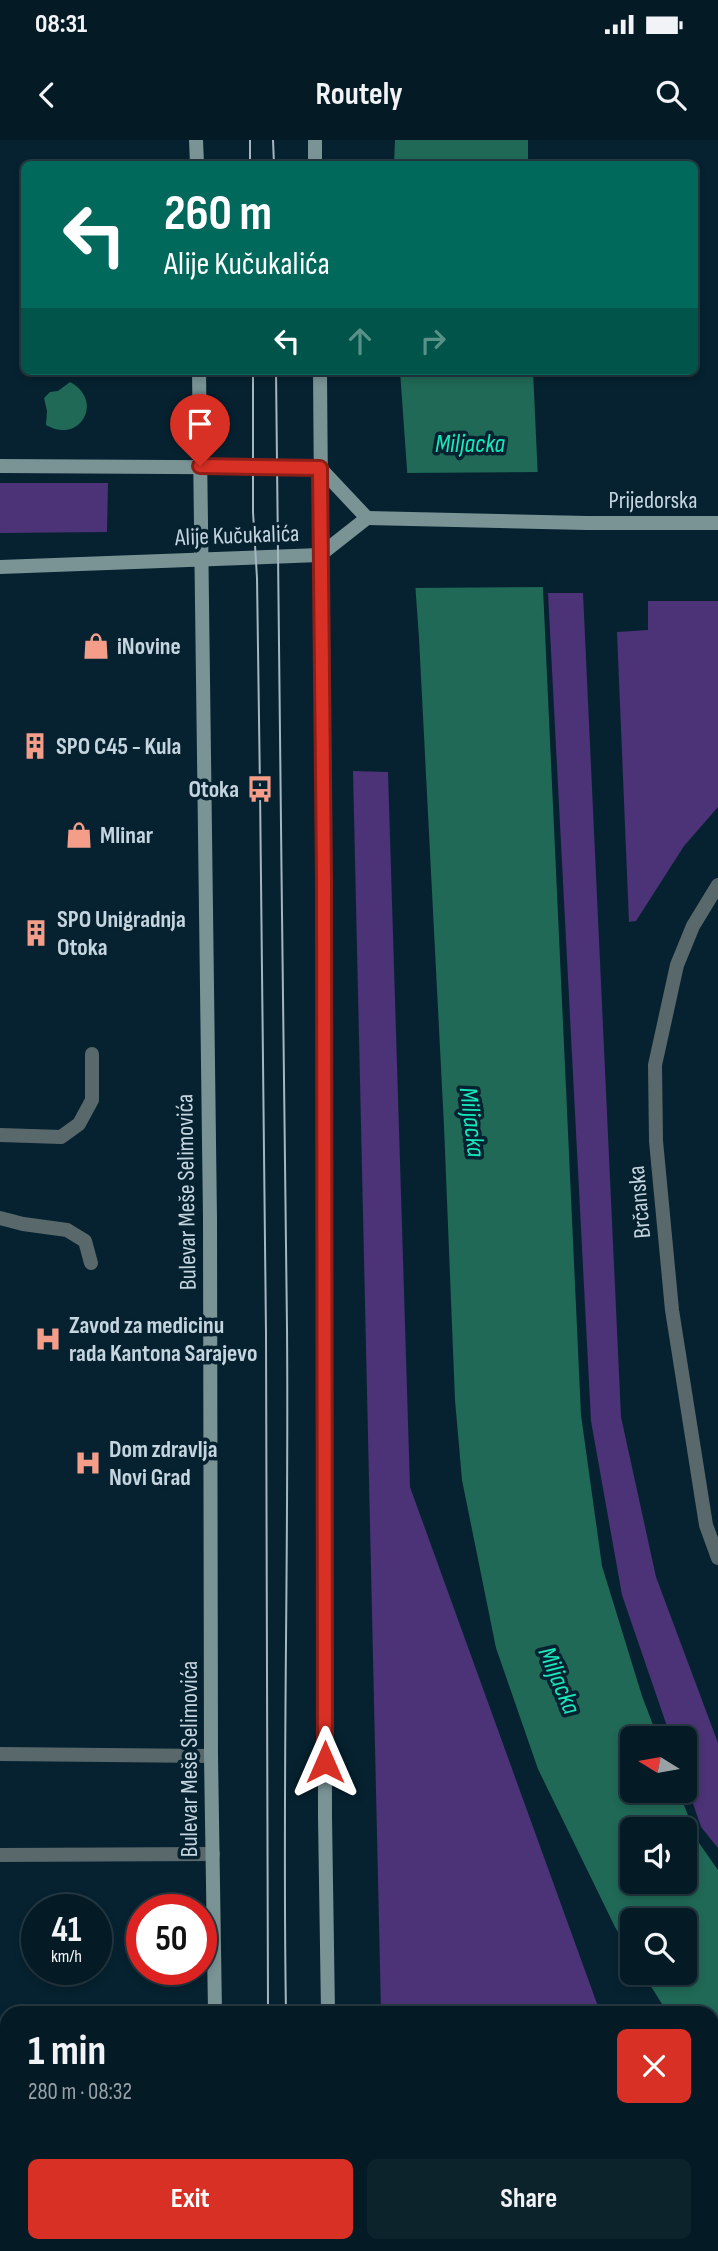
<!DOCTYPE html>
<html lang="en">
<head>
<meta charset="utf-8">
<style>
  body { margin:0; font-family:"Sofia Sans Condensed",sans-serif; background:#0d232c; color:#f1f3f6; height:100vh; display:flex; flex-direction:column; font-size:26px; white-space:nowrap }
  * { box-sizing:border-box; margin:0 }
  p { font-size:23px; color:#97a1a6 }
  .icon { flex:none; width:38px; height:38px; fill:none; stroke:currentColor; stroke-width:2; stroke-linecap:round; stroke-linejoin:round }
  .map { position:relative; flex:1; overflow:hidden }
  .drawer { position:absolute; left:0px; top:1866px; width:719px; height:247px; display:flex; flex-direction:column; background:#041a24; border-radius:21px 21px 0 0; box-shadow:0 4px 10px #0003,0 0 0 2px #253841 }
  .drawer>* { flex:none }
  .hud { position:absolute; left:21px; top:21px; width:677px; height:214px; border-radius:10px; box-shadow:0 4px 10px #0003,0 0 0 2px #253841; background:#00695c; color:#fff; overflow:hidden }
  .needle { width:46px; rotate:281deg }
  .fabs { position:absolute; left:620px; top:1586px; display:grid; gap:14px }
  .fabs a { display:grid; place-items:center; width:77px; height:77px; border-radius:10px; background:#041a24; box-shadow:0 4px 10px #0003,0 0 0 2px #253841; font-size:35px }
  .speed { position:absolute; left:21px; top:1754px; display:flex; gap:14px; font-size:35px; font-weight:700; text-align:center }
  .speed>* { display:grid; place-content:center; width:91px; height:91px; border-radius:50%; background:#041a24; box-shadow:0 4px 10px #0003,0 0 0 2px #253841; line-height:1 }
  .speed small { font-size:18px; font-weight:400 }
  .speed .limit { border:10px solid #d22; background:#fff; color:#111 }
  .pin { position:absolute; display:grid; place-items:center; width:60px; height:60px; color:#fff; margin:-72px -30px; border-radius:50% 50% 50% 0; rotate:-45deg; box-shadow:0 0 7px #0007 }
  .pin .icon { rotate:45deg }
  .me { position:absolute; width:77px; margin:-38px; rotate:0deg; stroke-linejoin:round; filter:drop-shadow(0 0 5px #0008) }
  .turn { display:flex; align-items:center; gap:24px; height:147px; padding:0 28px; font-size:32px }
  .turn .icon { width:91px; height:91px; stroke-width:2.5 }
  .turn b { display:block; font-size:49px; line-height:60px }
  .lanes { display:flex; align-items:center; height:66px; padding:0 28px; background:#0003; justify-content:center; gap:35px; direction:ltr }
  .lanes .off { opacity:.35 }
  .round { display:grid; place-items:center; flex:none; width:74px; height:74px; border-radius:10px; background:#0d232c }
  .overview { display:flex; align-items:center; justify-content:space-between; height:119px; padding:0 28px }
  h1 { font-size:42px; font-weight:700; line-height:52px }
  .button { display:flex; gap:14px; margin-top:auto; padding:14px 28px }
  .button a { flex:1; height:80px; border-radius:10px; background:#d93025; color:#fff; font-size:28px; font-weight:700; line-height:80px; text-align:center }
  .button a+a { background:#0d232c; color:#f1f3f6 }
  .status { display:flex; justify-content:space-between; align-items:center; height:49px; padding:0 35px; background:#041a24; direction:ltr }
  .status svg { height:19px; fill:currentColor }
  header { display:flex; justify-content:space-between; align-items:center; height:91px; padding:0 28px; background:#041a24; font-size:32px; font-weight:700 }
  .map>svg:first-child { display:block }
  .green { fill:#4c3276 }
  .water { fill:#206956; fill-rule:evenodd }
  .pier { fill:#062230 }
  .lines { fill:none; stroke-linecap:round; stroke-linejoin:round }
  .service { stroke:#59696b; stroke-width:14 }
  .minor { stroke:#59696b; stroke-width:14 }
  .secondary { stroke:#7a9496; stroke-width:14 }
  .tram { stroke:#a4b6c0; stroke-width:2 }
  .route-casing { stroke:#8d1f18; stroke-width:18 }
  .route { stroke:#d93025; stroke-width:12 }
  .labels { text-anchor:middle; stroke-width:7; stroke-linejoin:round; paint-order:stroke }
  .street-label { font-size:24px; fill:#c5d5df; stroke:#062230 }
  .poi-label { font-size:24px; font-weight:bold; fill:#c5d5df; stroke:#062230; text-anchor:start }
  .water-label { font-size:26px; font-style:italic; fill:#16eabd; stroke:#062230 }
</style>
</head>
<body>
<div class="status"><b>08:31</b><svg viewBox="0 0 49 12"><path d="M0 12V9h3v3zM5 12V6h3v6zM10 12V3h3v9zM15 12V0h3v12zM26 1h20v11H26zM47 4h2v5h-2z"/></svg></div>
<header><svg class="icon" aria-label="back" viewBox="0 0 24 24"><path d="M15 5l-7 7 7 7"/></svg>Routely<svg class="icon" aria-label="search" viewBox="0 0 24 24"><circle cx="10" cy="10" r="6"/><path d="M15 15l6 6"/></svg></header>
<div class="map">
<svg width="718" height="2111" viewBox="0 0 718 2111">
  <rect width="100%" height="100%" fill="#062230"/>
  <!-- green -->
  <g class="green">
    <polygon points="0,343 108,343 107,392 0,393"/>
    <polygon points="548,453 583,453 621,1277 656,1437 718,1603 718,1708 701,1687 684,1637 684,1598 671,1598 622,1455 591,1281"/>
    <polygon points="648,461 718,461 718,667 684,706 636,781 629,782 617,492 648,490"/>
    <polygon points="353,631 388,632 410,1347 600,1872 381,1872"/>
    <polygon points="712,2007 718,2013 718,2111 386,2111 386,2105 712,2105"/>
  </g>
  <!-- water -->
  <g class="water">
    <polygon points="395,0 528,0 528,24 394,24"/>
    <path d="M400,231h133l48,1044 21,151 40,130 16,42h-26v52h46l21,53 19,27v215l-6,-7v-66h-45l-25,-40h42v-52h-52v35l-17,-28 -77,-158 -42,-121 -34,-168 -7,-80 -11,-274 -25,-488zM632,1689h52v52h-52z"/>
    <path d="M70,242c35,19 10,63 -24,43l1,-14 -3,-13 6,-6 8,-1z"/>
  </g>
  <!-- pier -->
  <polygon class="pier" points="540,332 545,447 412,448 404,333"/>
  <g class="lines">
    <!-- service -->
    <g class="service">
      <polyline points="0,995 61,997 79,984 92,960 92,914"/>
      <polyline points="0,1078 23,1084 67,1090 85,1101 91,1123"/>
      <polyline points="0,1614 211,1616"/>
      <polyline points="0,2099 7,2099"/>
    </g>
    <!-- minor -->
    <g class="minor">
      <polyline points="718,745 693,786 677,825 655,925 656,1001 672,1170 706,1385 718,1418"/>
      <polyline points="0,1715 213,1714"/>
    </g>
    <!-- secondary -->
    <g class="secondary">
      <polyline points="196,0 197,24"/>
      <polyline points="315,0 315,24"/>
      <polyline points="199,231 210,1078 211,1616 215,1872"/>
      <polyline points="320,231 324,739 325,1677 328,1872"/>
      <polyline points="0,326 320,328 367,378"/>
      <polyline points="367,378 587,383 718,383"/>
      <polyline points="0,427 320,415 367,378"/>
      <polyline points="218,2105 218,2111"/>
      <polyline points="333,2105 333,2111"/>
    </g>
    <!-- tram -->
    <g class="tram">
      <polyline points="250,0 250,24"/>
      <polyline points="273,0 274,24"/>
      <polyline points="253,231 253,372 257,438 260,649 266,1193 268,1872"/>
      <path d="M276,231c1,319 9,638 11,957 2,228 -5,456 -1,684"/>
      <polyline points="271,2105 271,2111"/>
      <polyline points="290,2105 290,2111"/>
    </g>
  </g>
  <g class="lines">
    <defs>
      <polyline id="route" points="200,326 320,328 324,739 325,1622"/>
    </defs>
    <!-- route casing -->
    <use href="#route" class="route-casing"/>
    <!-- route -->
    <use href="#route" class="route"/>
  </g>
  <!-- icons -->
  <defs>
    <symbol id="shop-bare" viewBox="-9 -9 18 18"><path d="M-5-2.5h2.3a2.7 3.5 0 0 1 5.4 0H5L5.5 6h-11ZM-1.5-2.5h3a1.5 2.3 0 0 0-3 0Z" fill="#f49e8a" stroke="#062230" stroke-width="2.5" paint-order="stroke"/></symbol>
    <symbol id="building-bare" viewBox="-9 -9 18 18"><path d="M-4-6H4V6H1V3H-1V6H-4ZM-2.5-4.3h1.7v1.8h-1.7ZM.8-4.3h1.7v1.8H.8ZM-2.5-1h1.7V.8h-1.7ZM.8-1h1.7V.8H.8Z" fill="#f49e8a" stroke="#062230" stroke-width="2.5" paint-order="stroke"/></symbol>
    <symbol id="bus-bare" viewBox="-9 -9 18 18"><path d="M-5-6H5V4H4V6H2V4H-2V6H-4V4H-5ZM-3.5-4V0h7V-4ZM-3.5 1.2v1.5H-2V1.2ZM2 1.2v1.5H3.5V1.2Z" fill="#f49e8a" stroke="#062230" stroke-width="2.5" paint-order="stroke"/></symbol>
    <symbol id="hospital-bare" viewBox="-9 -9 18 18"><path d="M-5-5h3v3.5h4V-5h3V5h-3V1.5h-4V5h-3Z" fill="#f49e8a" stroke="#062230" stroke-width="2.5" paint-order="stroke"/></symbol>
  </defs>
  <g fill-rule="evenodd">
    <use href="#shop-bare" x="77" y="487" width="38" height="38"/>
    <use href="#building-bare" x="16" y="587" width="38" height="38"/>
    <use href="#bus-bare" x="241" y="630" width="38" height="38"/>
    <use href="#shop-bare" x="60" y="676" width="38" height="38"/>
    <use href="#building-bare" x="17" y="774" width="38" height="38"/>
    <use href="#hospital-bare" x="29" y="1180" width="38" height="38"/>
    <use href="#hospital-bare" x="69" y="1304" width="38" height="38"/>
  </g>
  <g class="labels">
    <!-- street labels -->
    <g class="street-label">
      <text x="653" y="368">Prijedorska</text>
      <text transform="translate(237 395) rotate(-2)" y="8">Alije Kučukalića</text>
      <text transform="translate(186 1052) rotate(-91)" y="8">Bulevar Meše Selimovića</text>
      <text transform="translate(639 1062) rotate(-95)" y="8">Brčanska</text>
      <text transform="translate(189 1619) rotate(-90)" y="8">Bulevar Meše Selimovića</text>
    </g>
    <!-- poi labels -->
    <g class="poi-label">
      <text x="117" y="514">iNovine</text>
      <text x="56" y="614">SPO C45 - Kula</text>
      <text x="239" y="657" text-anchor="end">Otoka</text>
      <text x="100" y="703">Mlinar</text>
      <text x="57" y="787">SPO Unigradnja<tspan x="57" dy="28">Otoka</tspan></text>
      <text x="69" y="1193">Zavod za medicinu<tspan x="69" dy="28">rada Kantona Sarajevo</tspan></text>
      <text x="109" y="1317">Dom zdravlja<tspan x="109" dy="28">Novi Grad</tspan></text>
    </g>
    <!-- water labels -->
    <g class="water-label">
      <text x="470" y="312">Miljacka</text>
      <text transform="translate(473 982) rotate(83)" y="9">Miljacka</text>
      <text transform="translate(560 1540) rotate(67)" y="9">Miljacka</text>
    </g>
  </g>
</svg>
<div class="fabs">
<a><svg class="needle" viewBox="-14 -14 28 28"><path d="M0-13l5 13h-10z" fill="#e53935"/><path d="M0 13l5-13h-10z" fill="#97a1a6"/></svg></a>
<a><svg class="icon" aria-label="sound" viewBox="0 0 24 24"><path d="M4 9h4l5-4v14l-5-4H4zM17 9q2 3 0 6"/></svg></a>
<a><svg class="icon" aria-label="search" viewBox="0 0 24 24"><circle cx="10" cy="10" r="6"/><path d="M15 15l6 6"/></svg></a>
</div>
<div class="speed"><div>41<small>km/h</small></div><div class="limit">50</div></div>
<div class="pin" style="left:200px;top:326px;background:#d93025"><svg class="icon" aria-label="arrive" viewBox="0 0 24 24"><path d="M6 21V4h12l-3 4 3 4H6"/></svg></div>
<svg class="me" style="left:325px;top:1622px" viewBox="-20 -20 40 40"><path d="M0-17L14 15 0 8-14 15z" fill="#d93025" stroke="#fff" stroke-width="4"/></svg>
<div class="hud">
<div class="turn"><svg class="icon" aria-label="left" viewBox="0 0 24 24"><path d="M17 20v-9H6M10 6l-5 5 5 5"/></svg><div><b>260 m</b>Alije Kučukalića</div></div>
<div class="lanes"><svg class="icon" aria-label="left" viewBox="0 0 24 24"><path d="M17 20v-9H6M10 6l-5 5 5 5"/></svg><svg class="icon off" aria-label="ahead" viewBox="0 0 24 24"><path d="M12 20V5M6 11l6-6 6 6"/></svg><svg class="icon off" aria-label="right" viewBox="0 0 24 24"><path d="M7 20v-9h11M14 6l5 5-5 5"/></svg></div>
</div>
<section class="drawer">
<div class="overview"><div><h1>1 min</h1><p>280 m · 08:32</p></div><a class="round" style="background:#d93025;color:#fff"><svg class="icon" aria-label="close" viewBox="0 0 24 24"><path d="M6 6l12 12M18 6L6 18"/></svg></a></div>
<div class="button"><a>Exit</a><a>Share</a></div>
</section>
</div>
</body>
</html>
